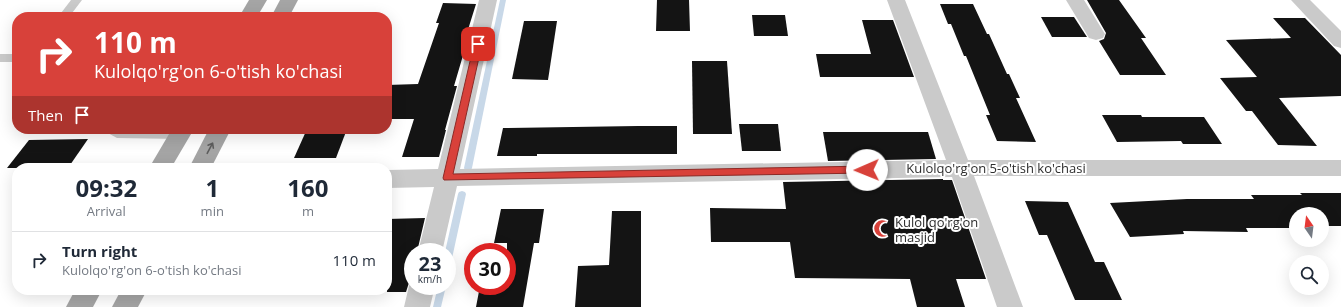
<!DOCTYPE html>
<html lang="en">
<head>
<meta charset="utf-8">
<style>
  body { margin:0; font-family:"Open Sans",sans-serif; background:#f6f6f7; color:#1f2937; height:100vh; display:flex; flex-direction:column; font-size:15px; white-space:nowrap }
  * { box-sizing:border-box; margin:0 }
  p { font-size:13px; color:#747a83 }
  .icon { flex:none; width:22px; height:22px; fill:none; stroke:currentColor; stroke-width:2; stroke-linecap:round; stroke-linejoin:round }
  .map { position:relative; flex:1; overflow:hidden }
  .side { position:absolute; left:12px; top:163px; width:380px; height:132px; display:flex; flex-direction:column; background:#fff; border-radius:16px; box-shadow:0 4px 16px #0002 }
  .side>* { flex:none }
  .banner { position:absolute; left:12px; top:12px; width:380px; height:122px; border-radius:16px; box-shadow:0 4px 16px #0002; background:#d8413a; color:#fff; overflow:hidden }
  .needle { width:26px; rotate:346deg }
  .buttons { position:absolute; left:1289px; top:207px; display:grid; gap:8px }
  .buttons a { display:grid; place-items:center; width:40px; height:40px; border-radius:50%; background:#fff; box-shadow:0 4px 16px #0002; font-size:20px }
  .speed { position:absolute; left:404px; top:243px; display:flex; gap:8px; font-size:20px; font-weight:700; text-align:center }
  .speed>* { display:grid; place-content:center; width:52px; height:52px; border-radius:50%; background:#fff; box-shadow:0 4px 16px #0002; line-height:1 }
  .speed small { font-size:10px; font-weight:400 }
  .speed .limit { border:6px solid #d22; background:#fff; color:#111 }
  .pin { position:absolute; display:grid; place-items:center; width:34px; height:34px; color:#fff; margin:-17px; border-radius:8px; box-shadow:0 2px 6px #0006 }
  .me { position:absolute; width:44px; margin:-22px; rotate:269deg; stroke-linejoin:round; filter:drop-shadow(0 0 3px #0008) }
  .turn { display:flex; align-items:center; gap:14px; height:84px; padding:0 16px; font-size:18px }
  .turn .icon { width:52px; height:52px; stroke-width:2.5 }
  .turn b { display:block; font-size:28px; line-height:34px }
  .then { display:flex; align-items:center; height:38px; padding:0 16px; background:#0003; gap:8px; font-size:15px }
  .eta { display:flex; justify-content:space-evenly; align-items:center; height:68px; text-align:center }
  .eta b { font-size:24px; font-weight:700; line-height:28px }
  ul { padding:0; list-style:none }
  li { display:flex; align-items:center; gap:12px; height:56px; padding:0 16px; border-top:1px solid #e0e1e3 }
  li div { flex:1 }
  li b { display:block; font-size:15px }
  li em { font-style:normal }
  .map>svg:first-child { display:block }
  .lines { fill:none; stroke-linecap:round; stroke-linejoin:round }
  .stream { fill:#c8d8e8; fill-rule:evenodd }
  .building { fill:#141414 }
  .lane { fill:#cacaca; fill-rule:evenodd }
  .street { fill:#cacaca; fill-rule:evenodd }
  .primary { fill:#a5a5a5; fill-rule:evenodd }
  .oneway { stroke:#5d5d5d }
  .route { fill:#d8413a; stroke:#8c2a26 }
  .labels { text-anchor:middle; stroke-width:4; stroke-linejoin:round; paint-order:stroke }
  .street-label { font-size:13px; fill:#2d2d2d; stroke:#fff }
  .poi-label { font-size:13px; fill:#2d2d2d; stroke:#fff; text-anchor:start }
</style>
</head>
<body>
<div class="map">
<svg width="1341" height="307" viewBox="0 0 1341 307">
  <rect width="100%" height="100%" fill="#fff"/>
  <g class="lines">
    <!-- stream -->
    <g class="stream">
      <polygon points="500,0 506,0 472,168 471,170 465,170 464,168"/>
      <polygon points="462,191 465,192 466,194 451,263 450,265 447,266 447,252 445,252 458,194 459,192"/>
      <polygon points="438,286 446,286 441,307 433,307"/>
    </g>
  </g>
  <!-- building -->
  <g class="building">
    <polygon points="657,0 689,0 690,31 656,31"/>
    <polygon points="1087,0 1119,0 1146,38 1141,38 1166,75 1120,75 1099,41 1104,39 1106,33"/>
    <polygon points="443,3 476,4 461,52 464,52 454,86 457,86 445,130 446,130 439,157 402,157 414,119 387,119 387,85 418,84 439,23 436,23"/>
    <polygon points="940,4 973,4 987,34 989,34 1007,74 1009,74 1020,98 1016,98 1036,142 997,141 986,115 990,115 966,56 964,56 951,24 948,24"/>
    <polygon points="752,15 785,15 788,36 754,36"/>
    <polygon points="1041,17 1074,17 1087,37 1052,37"/>
    <polygon points="1273,18 1305,18 1341,55 1341,96 1279,98 1317,146 1278,145 1252,111 1246,111 1220,78 1257,77 1226,40 1291,38"/>
    <polygon points="862,20 893,20 914,77 820,77 816,54 871,54"/>
    <polygon points="524,21 557,21 548,80 512,79"/>
    <polygon points="692,61 727,61 732,134 693,134"/>
    <polygon points="1102,115 1141,115 1142,117 1204,117 1222,144 1183,144 1181,141 1117,142"/>
    <polygon points="739,124 778,124 781,151 742,151"/>
    <polygon points="638,126 677,126 677,154 537,154 537,156 497,156 503,128"/>
    <polygon points="307,129 347,129 336,158 294,158"/>
    <polygon points="823,132 928,132 936,159 828,161"/>
    <polygon points="88,139 68,168 7,168 29,140"/>
    <polygon points="943,179 943,180 952,180 986,279 956,279 965,307 917,307 910,279 795,278 790,242 711,242 710,208 786,209 783,182"/>
    <polygon points="1300,193 1341,193 1341,226 1322,226 1322,214 1296,214 1296,228 1246,228 1248,232 1183,231 1184,234 1130,237 1110,203 1187,199 1254,199 1251,195 1302,195"/>
    <polygon points="1025,201 1068,202 1095,262 1104,262 1122,300 1075,300 1047,235 1039,235"/>
    <polygon points="501,209 544,209 539,243 534,243 523,307 476,307 480,286 507,286 507,243 494,243"/>
    <polygon points="612,211 641,211 641,307 575,307 578,266 609,265"/>
    <polygon points="425,218 417,252 413,252 413,270 406,292 387,292 387,219"/>
  </g>
  <g class="lines">
    <!-- lane -->
    <g class="lane">
      <polygon points="71,0 82,0 69,17 58,17"/>
      <rect x="0" y="54" width="17" height="8"/>
      <polygon points="104,129 180,129 184,131 186,134 184,137 180,139 117,138 106,132"/>
    </g>
    <!-- street -->
    <g class="street">
      <polygon points="479,0 497,0 460,169 946,160 887,0 905,0 968,160 1341,160 1341,176 974,176 1023,307 997,307 952,177 457,186 442,252 418,252 434,187 387,188 387,170 438,169"/>
      <polygon points="1066,0 1084,0 1105,34 1103,38 1096,40 1089,38"/>
      <polygon points="1291,0 1310,0 1341,31 1341,48 1334,46"/>
      <polygon points="413,278 413,286 435,286 430,307 404,307 409,286"/>
    </g>
    <!-- primary -->
    <g class="primary">
      <polygon points="249,0 267,0 257,17 239,17"/>
      <polygon points="280,0 298,0 289,17 271,17"/>
      <polygon points="172,129 194,129 171,168 149,168"/>
      <polygon points="209,129 231,129 211,168 189,168"/>
      <polygon points="75,290 102,290 93,307 66,307"/>
      <polygon points="121,290 147,290 138,307 112,307"/>
    </g>
  </g>
  <!-- one-way arrows -->
  <defs><path id="oneway-shaft" d="M-6 0H5M1.5-3L5.5 0L1.5 3" fill="none" stroke-width="1.6" stroke-linecap="round" stroke-linejoin="round"/></defs>
  <use class="oneway" href="#oneway-shaft" transform="translate(210 148) rotate(-62)"/>
  <!-- route -->
  <polygon class="route" points="478,42 482,44 453,174 867,166 872,170 867,173 444,180 443,178 474,44"/>
  <!-- icons -->
  <defs>
    <symbol id="mosque-bare" viewBox="-9 -9 18 18"><path d="M3.5-4.9A6 6 0 1 0 3.5 4.9A5 5 0 1 1 3.5-4.9Z" fill="#d8413a" stroke="#fff" stroke-width="2.5" paint-order="stroke"/></symbol>
  </defs>
  <g fill-rule="evenodd">
    <use href="#mosque-bare" x="870" y="216" width="25" height="25"/>
  </g>
  <g class="labels">
    <!-- street labels -->
    <g class="street-label">
      <text x="996" y="173">Kulolqo'rg'on 5-o'tish ko'chasi</text>
    </g>
    <!-- poi labels -->
    <g class="poi-label">
      <text x="895" y="227">Kulol qo'rg'on<tspan x="895" dy="15">masjid</tspan></text>
    </g>
  </g>
</svg>
<div class="buttons">
<a><svg class="needle" viewBox="-14 -14 28 28"><path d="M0-13l5 13h-10z" fill="#e53935"/><path d="M0 13l5-13h-10z" fill="#747a83"/></svg></a>
<a><svg class="icon" aria-label="search" viewBox="0 0 24 24"><circle cx="10" cy="10" r="6"/><path d="M15 15l6 6"/></svg></a>
</div>
<div class="speed"><div>23<small>km/h</small></div><div class="limit">30</div></div>
<div class="pin" style="left:478px;top:44px;background:#d93025"><svg class="icon" aria-label="arrive" viewBox="0 0 24 24"><path d="M6 21V4h12l-3 4 3 4H6"/></svg></div>
<svg class="me" style="left:867px;top:170px" viewBox="-20 -20 40 40"><circle r="19" fill="#fff"/><path d="M0-13L10 11 0 6-10 11z" fill="#d8413a"/></svg>
<div class="banner">
<div class="turn"><svg class="icon" aria-label="right" viewBox="0 0 24 24"><path d="M7 20v-9h11M14 6l5 5-5 5"/></svg><div><b>110 m</b>Kulolqo'rg'on 6-o'tish ko'chasi</div></div>
<div class="then">Then<svg class="icon" aria-label="arrive" viewBox="0 0 24 24"><path d="M6 21V4h12l-3 4 3 4H6"/></svg></div>
</div>
<section class="side">
<div class="eta">
<div><b>09:32</b><p>Arrival</p></div>
<div><b>1</b><p>min</p></div>
<div><b>160</b><p>m</p></div>
</div>
<ul>
<li><svg class="icon" aria-label="right" viewBox="0 0 24 24"><path d="M7 20v-9h11M14 6l5 5-5 5"/></svg><div><b>Turn right</b><p>Kulolqo'rg'on 6-o'tish ko'chasi</p></div><em>110 m</em></li>
</ul>
</section>
</div>
</body>
</html>
